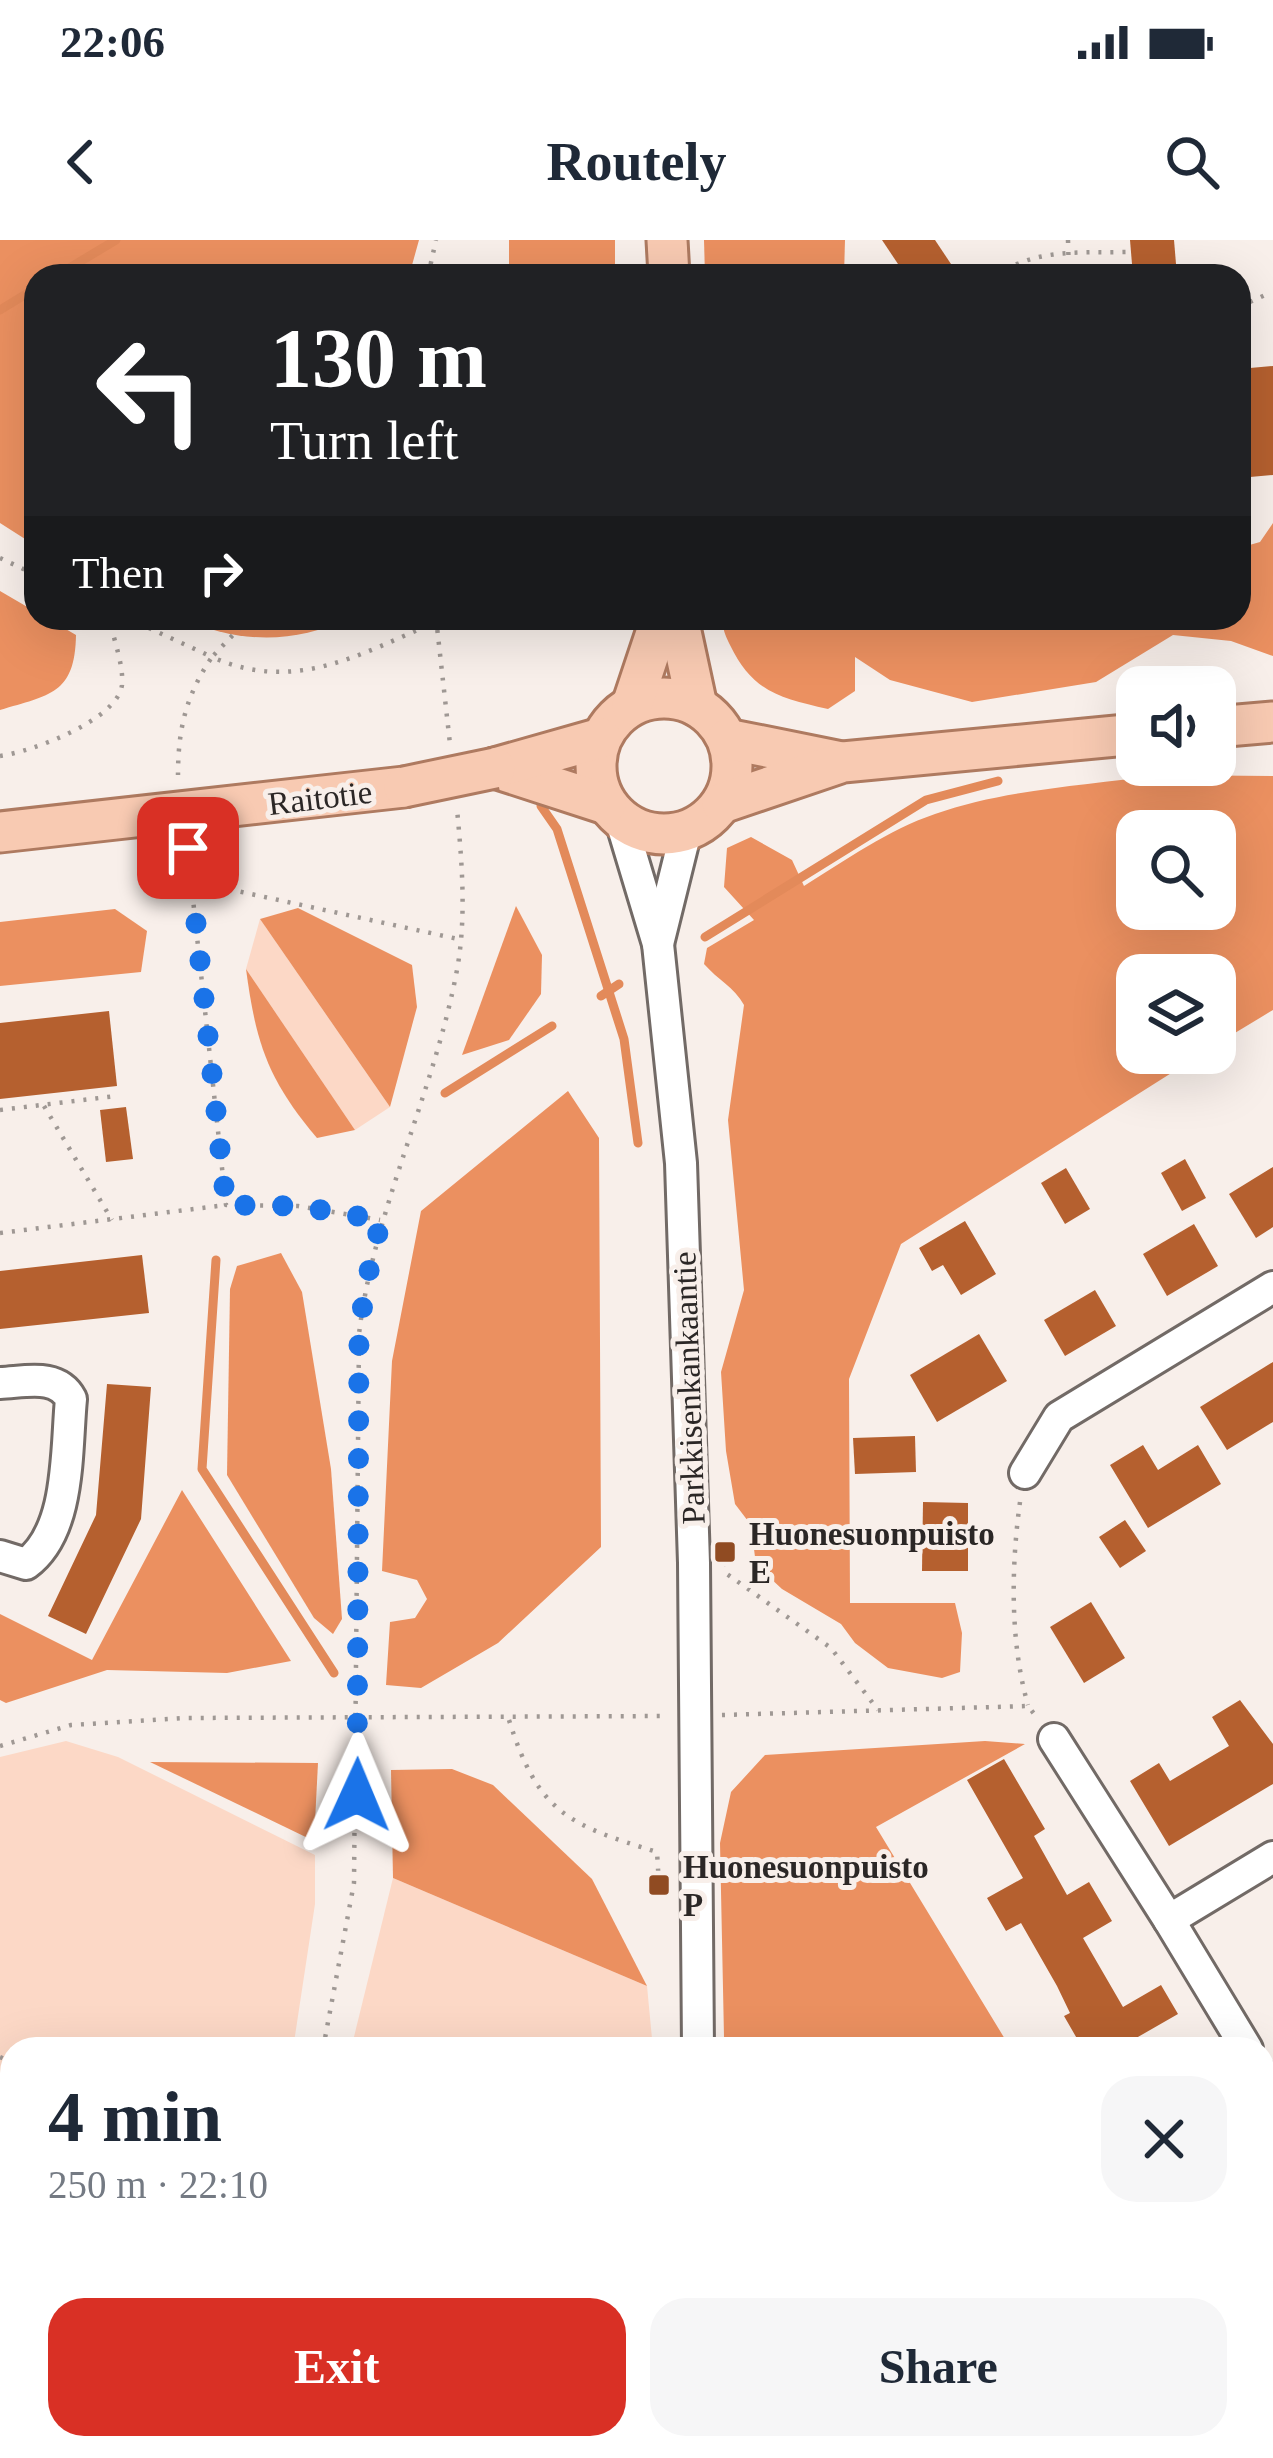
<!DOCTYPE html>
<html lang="en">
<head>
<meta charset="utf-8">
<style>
  body { margin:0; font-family:Georgia,serif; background:#f6f6f7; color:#1f2937; height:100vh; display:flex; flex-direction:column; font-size:45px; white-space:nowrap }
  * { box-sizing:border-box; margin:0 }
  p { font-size:39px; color:#747a83 }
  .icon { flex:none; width:66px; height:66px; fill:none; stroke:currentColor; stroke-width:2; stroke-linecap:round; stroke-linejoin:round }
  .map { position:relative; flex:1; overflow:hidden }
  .drawer { position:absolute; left:0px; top:1797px; width:1275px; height:423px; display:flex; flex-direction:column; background:#fff; border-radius:36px 36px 0 0; box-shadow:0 12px 48px #0002 }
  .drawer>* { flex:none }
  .hud { position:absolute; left:24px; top:24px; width:1227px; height:366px; border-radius:36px; box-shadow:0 12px 48px #0002; background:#202124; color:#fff; overflow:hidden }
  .buttons { position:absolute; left:1116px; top:426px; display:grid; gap:24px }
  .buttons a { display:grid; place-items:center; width:120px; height:120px; border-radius:24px; background:#fff; box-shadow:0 12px 48px #0002; font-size:60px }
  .pin { position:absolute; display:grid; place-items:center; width:102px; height:102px; color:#fff; margin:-51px; border-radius:24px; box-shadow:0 6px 18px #0006 }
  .me { position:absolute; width:132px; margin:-66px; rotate:1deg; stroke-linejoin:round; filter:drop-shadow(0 0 9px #0008) }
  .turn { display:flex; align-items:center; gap:42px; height:252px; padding:0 48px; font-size:54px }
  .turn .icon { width:156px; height:156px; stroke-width:2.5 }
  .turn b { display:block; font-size:84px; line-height:102px }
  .then { display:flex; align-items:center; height:114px; padding:0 48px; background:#0003; gap:24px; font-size:45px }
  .round { display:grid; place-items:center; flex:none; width:126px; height:126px; border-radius:36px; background:#f6f6f7 }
  .overview { display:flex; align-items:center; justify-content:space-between; height:204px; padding:0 48px }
  h1 { font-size:72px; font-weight:600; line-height:90px }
  .action { display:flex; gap:24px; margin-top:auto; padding:24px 48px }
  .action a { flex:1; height:138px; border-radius:36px; background:#d93025; color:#fff; font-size:48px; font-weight:600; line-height:138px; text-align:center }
  .action a+a { background:#f6f6f7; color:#1f2937 }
  .status { display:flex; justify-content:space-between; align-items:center; height:84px; padding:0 60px; background:#fff; direction:ltr }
  .status svg { height:33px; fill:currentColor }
  header { display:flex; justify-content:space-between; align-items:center; height:156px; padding:0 48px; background:#fff; font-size:54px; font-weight:600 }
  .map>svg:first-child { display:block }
  .green { fill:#fcd8c6 }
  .forest { fill:#eb9060; fill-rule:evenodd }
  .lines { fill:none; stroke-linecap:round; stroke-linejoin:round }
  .stream { stroke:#e38a5a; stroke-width:9 }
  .building { fill:#b5602f }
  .minor-casing { stroke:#726a66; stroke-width:36 }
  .major-casing { stroke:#ae7a60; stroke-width:45 }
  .path { stroke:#9f9894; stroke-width:4.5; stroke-dasharray:3 9; stroke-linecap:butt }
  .minor { stroke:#fff; stroke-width:30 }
  .major { stroke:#f8cab2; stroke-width:39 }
  .major-bridge-casing { stroke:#ae7a60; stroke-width:45; stroke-linecap:butt }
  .major-bridge { stroke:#f8cab2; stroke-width:39 }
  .route { stroke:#1a73e8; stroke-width:21; stroke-dasharray:0 37.8 }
  .poi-dot { fill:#904b22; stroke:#f8efea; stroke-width:4.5 }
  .labels { text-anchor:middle; stroke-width:10; stroke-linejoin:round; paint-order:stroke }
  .street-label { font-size:33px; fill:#2b2726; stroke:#f8efea }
  .poi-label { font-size:33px; font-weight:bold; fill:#2b2726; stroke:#f8efea; text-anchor:start }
</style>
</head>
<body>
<div class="status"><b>22:06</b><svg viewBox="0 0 49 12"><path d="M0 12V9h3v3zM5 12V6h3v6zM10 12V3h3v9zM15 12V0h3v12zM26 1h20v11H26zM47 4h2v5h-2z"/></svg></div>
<header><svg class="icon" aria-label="back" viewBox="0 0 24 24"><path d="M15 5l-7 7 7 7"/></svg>Routely<svg class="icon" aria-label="search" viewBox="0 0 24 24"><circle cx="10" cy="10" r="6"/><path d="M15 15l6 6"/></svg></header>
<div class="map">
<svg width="1273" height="2218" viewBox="0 0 1273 2218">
  <rect width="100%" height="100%" fill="#f8efea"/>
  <!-- green -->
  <g class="green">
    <polygon points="260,679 390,867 355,890 246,729"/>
    <polygon points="66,1501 118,1517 315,1615 315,1664 293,1809 12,1809 12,1845 0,1839 0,1517"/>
    <polygon points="393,1638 647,1746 653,1809 351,1809"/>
    <polygon points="1263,2069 1273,2073 1273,2218 760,2218 760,2208 1263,2208"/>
  </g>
  <!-- forest -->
  <g class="forest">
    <polygon points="0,0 419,0 409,36 36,36 36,306 0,283"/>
    <rect x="509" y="0" width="106" height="36"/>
    <polygon points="704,0 845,0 844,36 705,36"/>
    <path d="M1273,283v133l-42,-15 -58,-6 -77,47 -124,20 -82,-22 -35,-23v34l-27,18c-49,-11 -76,-18 -98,-64 -5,-11 -8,-15 -6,-27h515v-70l21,-6z"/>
    <path d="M0,351l36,21v6h11l29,17c-1,59 -26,60 -76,75z"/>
    <path d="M181,378h167c-54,27 -112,25 -167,0z"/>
    <path d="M1158,535l115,1v234l-58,35v-70h-78v78h66l-302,191 -52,135 1,224h105l7,30 -2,39 -18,6 -54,-10 -33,-25 -14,-19 -59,-35 -26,-24 -5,-40 -16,-21 -9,-53 -5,-79 23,-82 -16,-170 16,-115c-10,-18 -26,-25 -40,-41l3,-16 47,-28 -30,-33 3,-39 24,-11 41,23 12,26c42,-26 84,-56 131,-72 70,-25 150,-28 223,-39zM1137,591h78v78h-78z"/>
    <polygon points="516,666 542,715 541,754 509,800 462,815"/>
    <polygon points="298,668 412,725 417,767 390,867 260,679"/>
    <polygon points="115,669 147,691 141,732 0,746 0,682"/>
    <path d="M246,729l109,161 -38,8c-49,-58 -61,-94 -71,-169z"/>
    <polygon points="568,851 599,898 601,1307 498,1403 421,1448 386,1445 390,1382 415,1378 427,1359 417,1340 382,1331 392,1121 421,971"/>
    <polygon points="281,1013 302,1052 331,1229 342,1379 333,1394 314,1378 227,1235 230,1049 237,1026"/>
    <polygon points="182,1250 291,1421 227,1433 107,1430 6,1463 0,1460 0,1374 92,1420"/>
    <polygon points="985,1501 1025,1504 876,1587 1011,1809 729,1809 724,1797 720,1603 731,1552 765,1515"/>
    <polygon points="150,1522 318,1523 314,1601"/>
    <polygon points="452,1529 493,1545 592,1639 647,1746 393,1638 391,1530"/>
    <polygon points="0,1839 12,1845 12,2096 0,2090"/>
    <polygon points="54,2208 220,2208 219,2218 49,2218"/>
    <polygon points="259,2208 684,2208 685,2218 257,2218"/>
  </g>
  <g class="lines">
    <!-- stream -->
    <g class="stream">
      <polyline points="56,36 116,0"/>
      <polyline points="0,70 36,48"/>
      <polyline points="541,566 557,589 624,799 638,903"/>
      <polyline points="705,697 926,560 998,541"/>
      <polyline points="601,756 619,744"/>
      <polyline points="445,853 552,786"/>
      <polyline points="216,1020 202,1229 334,1433"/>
    </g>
  </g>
  <!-- building -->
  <g class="building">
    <polygon points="882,0 935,0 959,36 906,36"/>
    <polygon points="1130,0 1174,0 1177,36 1133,36"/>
    <polygon points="1273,126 1273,235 1239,238 1239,129"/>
    <polygon points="109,771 117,846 0,859 0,783"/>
    <polygon points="126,867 133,919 106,922 100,870"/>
    <polygon points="1185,919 1206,958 1182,971 1161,933"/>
    <polygon points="1273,927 1273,987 1256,998 1229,954"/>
    <polygon points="1066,928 1090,969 1065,984 1041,943"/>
    <polygon points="965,981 996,1034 961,1055 943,1025 932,1031 919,1008"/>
    <polygon points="1194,984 1218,1026 1167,1056 1143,1014"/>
    <polygon points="142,1015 149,1073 0,1089 0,1031"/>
    <polygon points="1095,1050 1116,1086 1065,1116 1044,1080"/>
    <polygon points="979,1094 1007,1141 937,1182 910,1135"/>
    <polygon points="1273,1122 1273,1182 1227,1210 1200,1167"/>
    <polygon points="107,1144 151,1147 141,1279 86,1394 48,1376 96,1275"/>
    <polygon points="915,1196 916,1232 855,1234 853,1198"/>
    <polygon points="1143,1205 1158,1230 1198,1205 1221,1244 1148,1288 1110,1225"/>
    <polygon points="923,1262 968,1263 968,1331 922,1331"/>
    <polygon points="1125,1280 1146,1311 1120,1328 1099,1297"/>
    <polygon points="1091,1362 1125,1418 1084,1443 1050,1387"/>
    <polygon points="1240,1460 1273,1504 1273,1544 1169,1606 1130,1541 1159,1523 1170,1541 1229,1506 1212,1477"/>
    <polygon points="1004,1519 1045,1589 1034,1596 1067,1655 1089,1642 1112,1681 1083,1698 1123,1767 1161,1745 1178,1774 1117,1809 1083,1809 1064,1776 1070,1773 1057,1746 1021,1683 1006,1691 987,1658 1023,1638 967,1540"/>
  </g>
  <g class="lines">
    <defs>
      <g id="minor">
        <polyline points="621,581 658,704 681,923 694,1323 698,1809"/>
        <polyline points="658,704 686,591"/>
        <path d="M0,1143c26,-1 57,-10 71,16 -5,51 0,132 -45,165l-26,-8"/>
        <polyline points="1025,1233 1059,1177 1273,1047"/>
        <polyline points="1054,1499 1169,1680 1273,1617"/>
        <polyline points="1169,1680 1247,1809"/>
        <polyline points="1263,1836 1273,1853"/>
        <polyline points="710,2208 710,2218"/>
      </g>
      <g id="major">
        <polyline points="667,0 669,36"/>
        <polyline points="678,378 697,466"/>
        <circle cx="664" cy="526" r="68"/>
        <polyline points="632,465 661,378"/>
        <polyline points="1215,487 1273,482"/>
        <polyline points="727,499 837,521"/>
        <polyline points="495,528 606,564"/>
        <polyline points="495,528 601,498"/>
        <polyline points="722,563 843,522 1137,494"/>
        <polyline points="0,592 404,547"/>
      </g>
    </defs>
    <!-- minor casing -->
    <use href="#minor" class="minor-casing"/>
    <!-- major casing -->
    <use href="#major" class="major-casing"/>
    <!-- path -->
    <g class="path">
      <polyline points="1068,0 1069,36"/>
      <polyline points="428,36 436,0"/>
      <path d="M995,36c41,-28 84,-23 131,-24"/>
      <polyline points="1239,67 1265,55"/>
      <polyline points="0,318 36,335"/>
      <path d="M127,378l85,39c-26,38 -34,72 -34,118"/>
      <path d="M249,378l-37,39c83,37 148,-3 224,-35"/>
      <polyline points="436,378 450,504"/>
      <path d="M0,516c30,-4 117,-35 122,-71 2,-19 -9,-48 -13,-67"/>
      <polyline points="187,608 191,641 458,699"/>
      <polyline points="191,641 226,965 298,966 380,980"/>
      <polyline points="44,866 112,980"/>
      <polyline points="0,870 116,856"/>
      <polyline points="0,993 226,965"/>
      <path d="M1020,1262c-9,65 -10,141 8,203"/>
      <polyline points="726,1323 727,1334 831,1408 878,1470"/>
      <polyline points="722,1475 1028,1466 1035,1475"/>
      <path d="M509,1480c29,93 60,105 148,132l2,33"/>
      <polyline points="0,1506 71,1485 183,1478 667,1476"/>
      <path d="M323,1809l31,-166 5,-549c15,-125 73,-236 97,-359 11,-54 6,-112 1,-166"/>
      <polyline points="0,1817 12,1823"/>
      <polyline points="1263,2099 1273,2102"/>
      <polyline points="1263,2198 1273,2200"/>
      <polyline points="904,2208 917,2218"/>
      <polyline points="237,2218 239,2208"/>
    </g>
    <!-- minor -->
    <use href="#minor" class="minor"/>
    <!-- major -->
    <use href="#major" class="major"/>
    <defs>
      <polyline id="major-bridge" points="404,547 495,528"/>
    </defs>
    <!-- major-bridge casing -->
    <use href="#major-bridge" class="major-bridge-casing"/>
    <!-- major-bridge -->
    <use href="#major-bridge" class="major-bridge"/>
  </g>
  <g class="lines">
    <!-- route -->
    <polyline class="route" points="188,608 226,965 298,966 381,980 365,1048 359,1094 357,1555"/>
  </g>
  <!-- markers -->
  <g class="poi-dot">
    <rect x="713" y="1300" width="24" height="24" rx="6"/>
    <rect x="647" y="1633" width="24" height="24" rx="6"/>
  </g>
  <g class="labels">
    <!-- street labels -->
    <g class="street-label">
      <text transform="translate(320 557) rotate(-7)" y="12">Raitotie</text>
      <text transform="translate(688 1148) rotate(-92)" y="12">Parkkisenkankaantie</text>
    </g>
    <!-- poi labels -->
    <g class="poi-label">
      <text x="749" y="1305">Huonesuonpuisto<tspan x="749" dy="38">E</tspan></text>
      <text x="683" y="1638">Huonesuonpuisto<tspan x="683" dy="38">P</tspan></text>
    </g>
  </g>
</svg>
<div class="buttons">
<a><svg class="icon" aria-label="sound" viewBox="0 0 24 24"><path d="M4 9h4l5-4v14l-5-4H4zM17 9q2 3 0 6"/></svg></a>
<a><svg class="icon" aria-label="search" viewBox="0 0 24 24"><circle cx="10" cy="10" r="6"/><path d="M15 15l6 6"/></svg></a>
<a><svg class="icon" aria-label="layers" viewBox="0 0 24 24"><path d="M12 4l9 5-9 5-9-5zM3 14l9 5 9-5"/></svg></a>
</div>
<div class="pin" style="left:188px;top:608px;background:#d93025"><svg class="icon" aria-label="arrive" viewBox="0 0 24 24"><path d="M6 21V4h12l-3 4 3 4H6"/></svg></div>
<svg class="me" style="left:357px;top:1555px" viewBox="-20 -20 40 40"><path d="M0-17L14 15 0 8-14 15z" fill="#1a73e8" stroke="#fff" stroke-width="4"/></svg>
<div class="hud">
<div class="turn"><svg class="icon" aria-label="left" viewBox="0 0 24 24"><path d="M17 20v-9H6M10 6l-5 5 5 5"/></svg><div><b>130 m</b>Turn left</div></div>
<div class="then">Then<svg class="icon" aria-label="right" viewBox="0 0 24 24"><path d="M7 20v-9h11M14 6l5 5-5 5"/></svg></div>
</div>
<section class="drawer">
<div class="overview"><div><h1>4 min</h1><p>250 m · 22:10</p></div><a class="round"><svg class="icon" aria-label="close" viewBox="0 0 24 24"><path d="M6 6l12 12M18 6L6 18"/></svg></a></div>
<div class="action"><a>Exit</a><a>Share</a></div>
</section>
</div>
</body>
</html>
